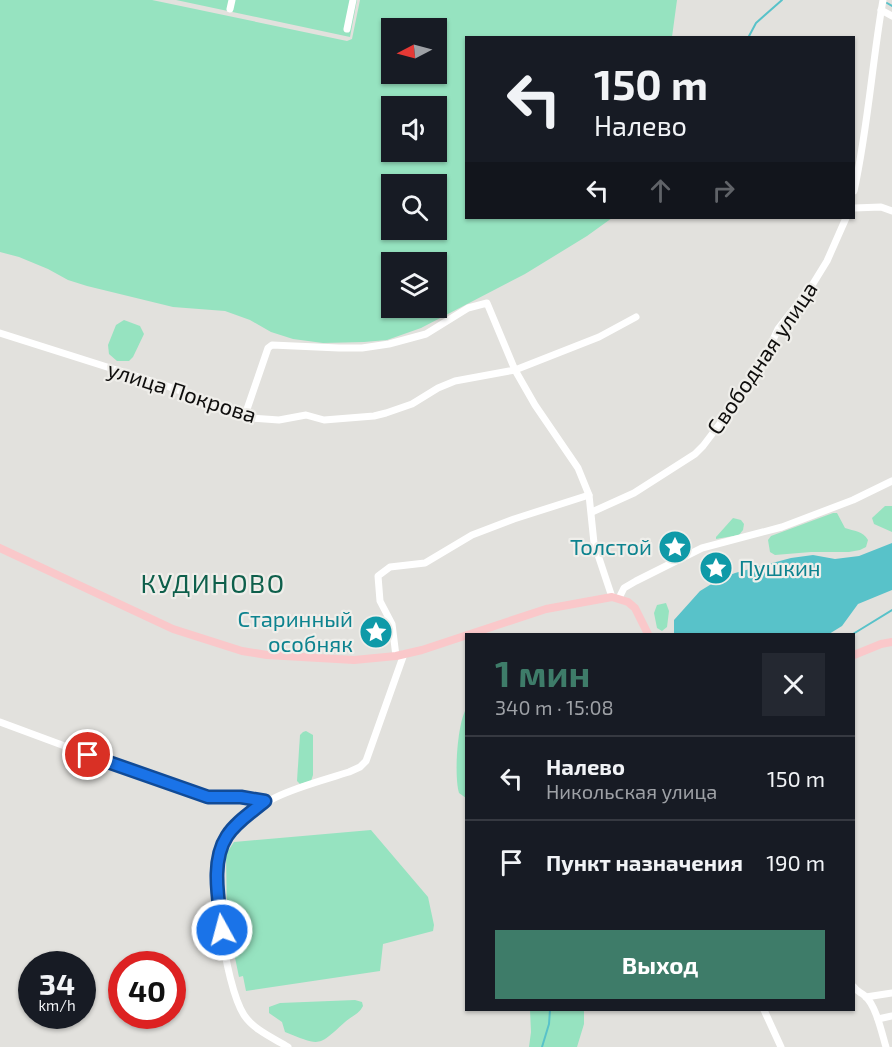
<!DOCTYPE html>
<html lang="ru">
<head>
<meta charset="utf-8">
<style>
  body { margin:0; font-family:"Exo 2",sans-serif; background:#242831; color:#f1f3f6; height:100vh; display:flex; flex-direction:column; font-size:22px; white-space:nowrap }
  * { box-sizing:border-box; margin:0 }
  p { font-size:20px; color:#9ea1a6 }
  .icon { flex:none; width:33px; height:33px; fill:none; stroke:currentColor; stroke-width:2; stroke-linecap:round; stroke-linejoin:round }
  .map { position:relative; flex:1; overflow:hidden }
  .panel { position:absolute; left:465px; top:633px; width:390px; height:378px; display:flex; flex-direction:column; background:#171b24; border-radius:0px; box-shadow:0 2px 4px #0004 }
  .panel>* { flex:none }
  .guide { position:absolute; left:465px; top:36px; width:390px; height:183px; border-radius:0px; box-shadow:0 2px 4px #0004; background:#171b24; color:#f1f3f6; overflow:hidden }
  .needle { width:39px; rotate:264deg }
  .fabs { position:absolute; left:381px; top:18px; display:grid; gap:12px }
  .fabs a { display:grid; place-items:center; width:66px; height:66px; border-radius:0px; background:#171b24; box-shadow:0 2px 4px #0004; font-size:30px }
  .speed { position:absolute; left:18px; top:951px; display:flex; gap:12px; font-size:30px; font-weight:700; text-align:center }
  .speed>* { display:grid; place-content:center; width:78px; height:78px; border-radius:50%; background:#171b24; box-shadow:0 2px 4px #0004; line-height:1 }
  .speed small { font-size:15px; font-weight:400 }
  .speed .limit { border:9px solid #d22; background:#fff; color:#111 }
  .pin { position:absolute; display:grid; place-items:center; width:51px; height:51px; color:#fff; margin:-26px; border:3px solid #fff; border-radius:50%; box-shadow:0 2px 6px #0007 }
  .me { position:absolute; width:66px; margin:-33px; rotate:353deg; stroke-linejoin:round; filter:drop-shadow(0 0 4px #0008) }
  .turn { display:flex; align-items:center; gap:21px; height:126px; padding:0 30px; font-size:27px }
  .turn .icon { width:78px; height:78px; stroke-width:2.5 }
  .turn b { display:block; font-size:42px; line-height:51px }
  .lanes { display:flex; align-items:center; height:57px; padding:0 30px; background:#0003; justify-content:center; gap:30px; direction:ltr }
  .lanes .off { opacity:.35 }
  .round { display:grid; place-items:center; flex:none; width:63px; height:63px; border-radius:0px; background:#242831 }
  .overview { display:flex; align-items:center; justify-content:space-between; height:102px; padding:0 30px }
  h1 { font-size:36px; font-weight:700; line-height:45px; color:#3e7c69 }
  .button { display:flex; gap:12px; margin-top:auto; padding:12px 30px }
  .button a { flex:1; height:69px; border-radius:0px; background:#3e7c69; color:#fff; font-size:24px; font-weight:700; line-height:69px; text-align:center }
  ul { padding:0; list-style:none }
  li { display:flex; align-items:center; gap:18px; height:84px; padding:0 30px; border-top:2px solid #363941 }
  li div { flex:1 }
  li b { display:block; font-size:22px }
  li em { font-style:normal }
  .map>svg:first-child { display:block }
  .green { fill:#96e3c0; fill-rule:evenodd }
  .water { fill:#58c2c9 }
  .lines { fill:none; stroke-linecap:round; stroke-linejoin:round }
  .stream { stroke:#58c2c9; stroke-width:2 }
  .minor { stroke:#fff; stroke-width:7 }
  .major { stroke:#fac8ca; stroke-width:8 }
  .route-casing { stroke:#114b97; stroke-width:15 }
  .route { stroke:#1a73e8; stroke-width:10 }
  .labels { text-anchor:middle; stroke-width:4.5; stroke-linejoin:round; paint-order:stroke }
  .street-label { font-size:22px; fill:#0f0e0d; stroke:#efeeea }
  .culture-label { font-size:22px; fill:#0d838f; stroke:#efeeea; text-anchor:end }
  .quarter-label { font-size:26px; letter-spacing:1.5px; fill:#0e5f4b; stroke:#efeeea }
</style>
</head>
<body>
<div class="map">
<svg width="892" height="1047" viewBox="0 0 892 1047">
  <rect width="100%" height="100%" fill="#e2e1dd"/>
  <!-- green -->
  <g class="green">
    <path d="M0,0h152l195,41 5,-2 8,-39h317l-5,37 -206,1v180h146l-25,18 -62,38 -104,54 -34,12 -23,2 -41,1 -30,-4 -22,-7 -21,-12 -25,-9 -52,-4 -86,-21 -19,-6 -20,-11 -29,-12 -19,-5zM392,28h44v46h-44zM392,106h44v46h-44zM392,184h44v46h-44zM392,262h44v46h-44z"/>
    <polygon points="176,0 357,0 350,37"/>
    <polygon points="124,320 140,326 144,334 133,357 129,361 117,361 109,354 108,345 116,325"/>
    <polygon points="885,506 892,506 892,532 874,524 872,518"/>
    <path d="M833,513h4l8,15c9,3 18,3 23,12l-2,7 -6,3 -11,2h-38l-36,3 -5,-3 -2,-12 3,-4z"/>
    <polygon points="733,518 741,520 744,524 743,530 739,535 716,539 716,537"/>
    <polygon points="666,603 669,611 667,627 662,631 657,628 654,613 657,605"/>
    <path d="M466,709v89l-7,-5c-5,-17 -2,-68 7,-84z"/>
    <polygon points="306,731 313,735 313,775 311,781 300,784 297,781 300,735 303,732"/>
    <polygon points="371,830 428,897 434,925 433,931 383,944 380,971 246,991 243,976 239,977 227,919 226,854 234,842"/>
    <path d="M355,1000l7,2 1,4c-4,8 -11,10 -18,16 -27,24 -23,25 -60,10l-3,-10 -13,-9v-6l11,-4z"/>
    <polygon points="530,1010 584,1010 584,1024 577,1047 529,1047 531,1032"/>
  </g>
  <!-- water -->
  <polygon class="water" points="892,543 892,590 858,604 842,626 829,634 674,634 674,620 700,591 718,580 735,573 791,558 813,555 835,559 859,556"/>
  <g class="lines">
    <!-- stream -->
    <g class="stream">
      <polyline points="887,3 892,6"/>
      <polyline points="748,38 756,23 782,0"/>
      <polyline points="853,634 892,610"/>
      <polyline points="542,1047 549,1024 550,1010"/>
    </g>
    <!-- minor -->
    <g class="minor">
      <polyline points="230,9 232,0"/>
      <polyline points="881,10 892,16"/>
      <polyline points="347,29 353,0"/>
      <path d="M854,191c14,-63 18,-128 29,-191"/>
      <polyline points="854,208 881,207 892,211"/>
      <polyline points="0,333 167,386 252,418 279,420 306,415 324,420 374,416 386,413 412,404 438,388 455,381 515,370 599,337 636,317"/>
      <polyline points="245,415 268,348 272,345 339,348 362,348 389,344 426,334 468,308 487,303 515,370 535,405 578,468 589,495 594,543 612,597"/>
      <polyline points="592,512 634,493 695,454 703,446 756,376 778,329 811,287 827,261 846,218"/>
      <polyline points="619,598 624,588 636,581 702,548 782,527 853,500 892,481"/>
      <polyline points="396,656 392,624 380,601 378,576 390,567 425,563 472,535 514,519 589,495"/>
      <polyline points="0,722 178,788 208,797 241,797 265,801"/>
      <path d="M854,987c3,5 7,5 11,9 11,9 17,38 21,51"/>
      <polyline points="866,997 892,993"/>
      <polyline points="764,1010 781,1047"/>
      <polyline points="878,1019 892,1016"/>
      <path d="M288,1047c-15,-9 -34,-17 -44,-32 -19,-29 -38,-153 -15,-182 31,-38 76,-47 120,-61l11,-5 6,-6 38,-107"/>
    </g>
    <!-- major -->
    <g class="major">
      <polyline points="0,548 173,629 242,651 267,655 354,660 396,656 422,650 546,609 612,597 628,602 635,608 648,634"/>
      <polyline points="854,655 881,644 892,642"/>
    </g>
  </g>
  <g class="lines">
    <defs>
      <path id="route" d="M88,755l120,42h33l24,4c-13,11 -29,21 -38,35 -17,26 -8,65 -5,94"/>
    </defs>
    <!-- route casing -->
    <use href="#route" class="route-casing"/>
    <!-- route -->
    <use href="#route" class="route"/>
  </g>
  <!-- icons -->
  <defs>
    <symbol id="sight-disc" viewBox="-11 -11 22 22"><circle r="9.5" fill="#0f9aa8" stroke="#efeeea"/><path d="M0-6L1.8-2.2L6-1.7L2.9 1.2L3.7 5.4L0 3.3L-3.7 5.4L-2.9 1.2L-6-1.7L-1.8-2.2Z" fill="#fff"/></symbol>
  </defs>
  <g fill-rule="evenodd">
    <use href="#sight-disc" x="656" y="528" width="38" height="38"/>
    <use href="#sight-disc" x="697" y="549" width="38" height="38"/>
    <use href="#sight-disc" x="357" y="613" width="38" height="38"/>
  </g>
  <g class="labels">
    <!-- street labels -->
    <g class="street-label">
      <text transform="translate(762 358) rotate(-56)" y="8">Свободная улица</text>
      <text transform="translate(182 392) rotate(18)" y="8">улица Покрова</text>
    </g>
    <!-- culture labels -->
    <g class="culture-label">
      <text x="652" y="555">Толстой</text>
      <text x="739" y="576" text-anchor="start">Пушкин</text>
      <text x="353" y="627">Старинный<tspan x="353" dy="25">особняк</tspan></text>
    </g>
    <!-- quarter labels -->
    <g class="quarter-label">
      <text x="213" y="593">КУДИНОВО</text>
    </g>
  </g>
</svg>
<div class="fabs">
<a><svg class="needle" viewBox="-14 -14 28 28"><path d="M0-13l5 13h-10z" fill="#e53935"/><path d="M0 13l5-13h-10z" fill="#9ea1a6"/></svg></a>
<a><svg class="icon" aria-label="sound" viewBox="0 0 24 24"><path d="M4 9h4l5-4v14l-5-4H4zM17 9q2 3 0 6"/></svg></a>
<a><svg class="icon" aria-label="search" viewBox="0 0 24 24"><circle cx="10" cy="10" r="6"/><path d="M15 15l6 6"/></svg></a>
<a><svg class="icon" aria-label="layers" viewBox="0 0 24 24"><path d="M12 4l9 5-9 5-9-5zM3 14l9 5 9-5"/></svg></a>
</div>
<div class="speed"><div>34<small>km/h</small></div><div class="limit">40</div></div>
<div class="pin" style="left:88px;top:755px;background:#d93025"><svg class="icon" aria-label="arrive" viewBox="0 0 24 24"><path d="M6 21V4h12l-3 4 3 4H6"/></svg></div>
<svg class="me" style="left:222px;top:930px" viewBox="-20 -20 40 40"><circle r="17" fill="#1a73e8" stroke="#fff" stroke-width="3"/><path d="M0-11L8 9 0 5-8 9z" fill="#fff"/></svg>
<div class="guide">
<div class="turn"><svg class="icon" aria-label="left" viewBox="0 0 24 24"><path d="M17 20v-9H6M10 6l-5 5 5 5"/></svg><div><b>150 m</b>Налево</div></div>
<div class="lanes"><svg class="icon" aria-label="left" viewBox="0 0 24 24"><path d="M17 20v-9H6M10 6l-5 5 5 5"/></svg><svg class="icon off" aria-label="ahead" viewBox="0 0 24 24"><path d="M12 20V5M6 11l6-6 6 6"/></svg><svg class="icon off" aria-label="right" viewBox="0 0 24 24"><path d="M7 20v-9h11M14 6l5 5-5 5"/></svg></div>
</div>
<section class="panel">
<div class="overview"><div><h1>1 мин</h1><p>340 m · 15:08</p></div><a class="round"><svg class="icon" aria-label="close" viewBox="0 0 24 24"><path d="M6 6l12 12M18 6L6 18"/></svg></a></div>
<ul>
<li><svg class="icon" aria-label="left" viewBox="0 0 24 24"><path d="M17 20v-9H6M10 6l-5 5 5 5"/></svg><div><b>Налево</b><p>Никольская улица</p></div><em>150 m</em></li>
<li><svg class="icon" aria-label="arrive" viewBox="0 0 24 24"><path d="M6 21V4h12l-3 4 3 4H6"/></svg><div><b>Пункт назначения</b></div><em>190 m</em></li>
</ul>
<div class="button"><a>Выход</a></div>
</section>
</div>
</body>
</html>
